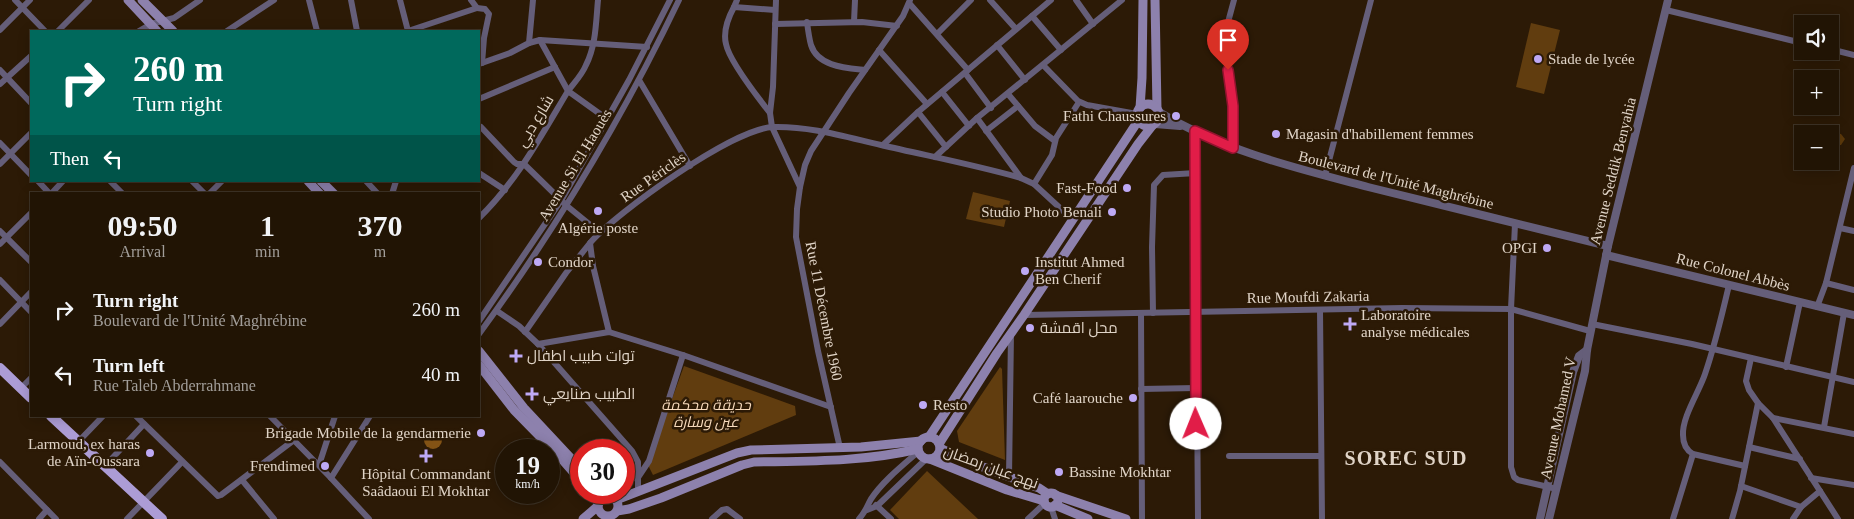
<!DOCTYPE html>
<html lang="en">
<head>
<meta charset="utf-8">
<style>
  body { margin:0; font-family:"Times New Roman",Cairo,serif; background:#2d2113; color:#f1f3f6; height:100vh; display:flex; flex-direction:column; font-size:19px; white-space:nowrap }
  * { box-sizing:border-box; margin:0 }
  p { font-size:16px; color:#a29e9a }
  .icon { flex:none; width:28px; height:28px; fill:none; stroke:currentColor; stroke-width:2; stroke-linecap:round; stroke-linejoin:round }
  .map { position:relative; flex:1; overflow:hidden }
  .sheet { position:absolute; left:30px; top:192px; width:450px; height:225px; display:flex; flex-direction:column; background:#211404; border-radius:0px; box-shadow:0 2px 12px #0003,0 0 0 1px #3e3326 }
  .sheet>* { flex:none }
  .banner { position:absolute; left:30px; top:30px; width:450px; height:152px; border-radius:0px; box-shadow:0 2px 12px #0003,0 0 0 1px #3e3326; background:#00695c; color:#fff; overflow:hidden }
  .tools { position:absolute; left:1794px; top:15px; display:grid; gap:10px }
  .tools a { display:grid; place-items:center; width:45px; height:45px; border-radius:0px; background:#211404; box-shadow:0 2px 12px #0003,0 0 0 1px #3e3326; font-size:25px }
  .speed { position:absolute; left:495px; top:439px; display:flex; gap:10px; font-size:25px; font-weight:700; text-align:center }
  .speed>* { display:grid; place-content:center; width:65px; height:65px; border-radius:50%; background:#211404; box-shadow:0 2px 12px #0003,0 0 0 1px #3e3326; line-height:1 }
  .speed small { font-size:12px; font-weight:400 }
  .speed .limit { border:8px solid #d22; background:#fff; color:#111 }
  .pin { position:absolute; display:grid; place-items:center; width:42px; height:42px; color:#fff; margin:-51px -21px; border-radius:50% 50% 50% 0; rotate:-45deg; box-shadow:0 0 5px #0007 }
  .pin .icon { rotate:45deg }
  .me { position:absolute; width:55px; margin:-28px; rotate:359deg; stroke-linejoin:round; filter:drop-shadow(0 0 4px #0008) }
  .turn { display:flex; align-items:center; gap:18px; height:105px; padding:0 20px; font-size:22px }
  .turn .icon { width:65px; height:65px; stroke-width:2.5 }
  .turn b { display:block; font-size:35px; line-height:42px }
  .then { display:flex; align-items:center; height:48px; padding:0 20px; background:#0003; gap:10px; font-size:19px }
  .eta { display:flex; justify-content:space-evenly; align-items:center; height:85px; text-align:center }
  .eta b { font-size:30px; font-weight:700; line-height:35px }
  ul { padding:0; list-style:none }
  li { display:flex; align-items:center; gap:15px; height:65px; padding:0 20px }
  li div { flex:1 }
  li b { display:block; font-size:19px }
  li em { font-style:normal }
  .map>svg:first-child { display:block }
  .green { fill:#613d0f }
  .forest { fill:#5e3a0a }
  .water { fill:#835315 }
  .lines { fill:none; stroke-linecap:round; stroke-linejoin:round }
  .minor { stroke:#655e79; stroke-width:6 }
  .tertiary { stroke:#655e79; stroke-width:8 }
  .secondary { stroke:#8d81ad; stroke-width:9 }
  .primary { stroke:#ac9cd5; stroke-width:10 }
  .route-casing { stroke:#92132f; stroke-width:12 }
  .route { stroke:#e11d48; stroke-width:9 }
  .poi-dot { fill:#bea9f5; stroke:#2c1a06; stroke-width:2 }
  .labels { text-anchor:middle; stroke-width:5; stroke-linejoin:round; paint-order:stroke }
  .poi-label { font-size:15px; fill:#e0d4c7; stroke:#2c1a06; text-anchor:start }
  .street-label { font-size:15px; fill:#e0d4c7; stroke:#2c1a06 }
  .park-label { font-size:15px; font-style:italic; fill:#f7dabc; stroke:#2c1a06 }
  .district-label { font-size:20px; font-weight:bold; letter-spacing:1px; fill:#e0d4c7; stroke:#2c1a06 }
</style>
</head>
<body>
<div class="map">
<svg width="1854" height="519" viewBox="0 0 1854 519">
  <rect width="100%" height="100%" fill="#2c1a06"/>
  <!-- green -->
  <g class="green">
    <polygon points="1531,23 1560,30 1544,94 1516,87"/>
    <polygon points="973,192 1010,201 1004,227 966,219"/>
    <polygon points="684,366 795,406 796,415 653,475 648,465"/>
    <polygon points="1000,367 1002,369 1005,460 959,442 957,431"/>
    <polygon points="927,471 978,519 899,519 890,510"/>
  </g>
  <!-- forest -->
  <polygon class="forest" points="1836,133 1841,134 1845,139 1841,145 1835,145 1831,143"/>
  <!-- water -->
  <circle class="water" cx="433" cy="440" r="9"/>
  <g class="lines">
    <!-- minor -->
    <g class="minor">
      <polyline points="15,0 45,31"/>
      <polyline points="309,0 317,31"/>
      <polyline points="351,0 357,31"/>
      <polyline points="400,0 408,31 477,8"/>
      <polyline points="471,0 477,8 485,9 489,14 484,38 482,63"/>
      <path d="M598,0c-2,21 -2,46 -12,65 -4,10 -12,18 -18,26l39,28"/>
      <polyline points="776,0 773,87 770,113 772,127 800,187"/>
      <polyline points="990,0 1016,29"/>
      <polyline points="1076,0 1093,24"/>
      <polyline points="909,3 968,70"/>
      <polyline points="734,7 737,0"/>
      <polyline points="1666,10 1802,43"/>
      <polyline points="1032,16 1061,50"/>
      <path d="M807,22c1,8 2,16 4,23 7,22 36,23 54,25"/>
      <polyline points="854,22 855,0"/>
      <polyline points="775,24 862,22 897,26"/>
      <polyline points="0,30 30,0"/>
      <polyline points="58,31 89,0"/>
      <polyline points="139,31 151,24 174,18 200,0"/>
      <polyline points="227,31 274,0"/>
      <polyline points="937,34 971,0"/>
      <polyline points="540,40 647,47"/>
      <polyline points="997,45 1025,80"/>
      <polyline points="1830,49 1854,55"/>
      <polyline points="879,50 927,104"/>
      <polyline points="479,64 510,53 529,43 533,0"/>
      <polyline points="1043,65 1078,101 1087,105 1137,114"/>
      <polyline points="0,70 31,103"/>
      <polyline points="965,73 991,108"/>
      <polyline points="639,80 690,166"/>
      <polyline points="0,84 31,56"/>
      <polyline points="942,92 969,126"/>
      <polyline points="1008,94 1035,126 1055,141"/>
      <polyline points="479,99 555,67"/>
      <polyline points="918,112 946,147"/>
      <path d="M770,113c-11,-14 -41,-53 -44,-69 -3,-12 2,-26 8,-37l41,3"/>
      <polyline points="481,127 514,162 517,164 524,164 567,206 599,232"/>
      <polyline points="986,131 1018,106"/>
      <polyline points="1195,131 1198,519"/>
      <polyline points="0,143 31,175"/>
      <polyline points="883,145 918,112 1051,0"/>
      <polyline points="1233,148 1233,106 1224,37 1234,0"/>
      <polyline points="935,157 977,118"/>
      <polyline points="0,164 31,133"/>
      <polyline points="479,173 505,190"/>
      <polyline points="1325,176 1371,0"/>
      <polyline points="1021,178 977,118 1122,0"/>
      <polyline points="38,181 50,194"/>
      <polyline points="110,181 123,194"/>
      <polyline points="192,181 205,194"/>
      <polyline points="366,181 378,194"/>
      <polyline points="1034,184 1052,155 1056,138 1079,102"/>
      <polyline points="51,194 63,181"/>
      <polyline points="209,194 222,181"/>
      <polyline points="392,194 396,181"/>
      <path d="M479,218c38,-37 62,-82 89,-127l-28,-51 -11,3"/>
      <polyline points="1515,224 1511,309 1511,467 1514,477 1518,480 1557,489"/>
      <polyline points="1840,228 1854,231"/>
      <polyline points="0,231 31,262"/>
      <polyline points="0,244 31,213"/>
      <polyline points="0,280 31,312"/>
      <polyline points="1826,283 1854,290"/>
      <path d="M1729,285c-7,30 -14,60 -24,89 -6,18 -23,43 -22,61 0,8 3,15 10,19l52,12"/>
      <polyline points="1817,307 1826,283 1854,168"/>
      <polyline points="1320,310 1322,519"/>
      <polyline points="497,311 519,326 538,344"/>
      <polyline points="1141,313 1142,519"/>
      <polyline points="1153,313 1152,247 1154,185 1163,175 1196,173"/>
      <polyline points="1024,315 1402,308 1511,309 1590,331"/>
      <polyline points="479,321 562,199 629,80 670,0"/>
      <polyline points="0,324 31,292"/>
      <polyline points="1592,324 1692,344 1854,382"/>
      <polyline points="525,332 566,273 590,243"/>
      <path d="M609,332l-16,-66 -3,-23c27,-31 144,-115 183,-116 37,-1 73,10 108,18 47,11 94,20 140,33l13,6 39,36"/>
      <path d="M479,334c77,-105 144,-217 200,-334"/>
      <polyline points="1751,358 1746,381 1749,390 1758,403 1773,418 1854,434"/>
      <polyline points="1786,367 1800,302"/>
      <polyline points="21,388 31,378"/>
      <polyline points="1141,389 1196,388"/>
      <polyline points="136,416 218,496 221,495 294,440"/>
      <polyline points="270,416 331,478 369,519"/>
      <polyline points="1773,418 1838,519"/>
      <polyline points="1824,427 1844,313"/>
      <polyline points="78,442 103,416"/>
      <polyline points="1749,447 1800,459"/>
      <polyline points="840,448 818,351 796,237 797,209 800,187 805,165 811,151 849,93 903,16 910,0"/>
      <polyline points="1229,456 1321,456"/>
      <polyline points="0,462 56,519"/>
      <polyline points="319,465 335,416"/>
      <polyline points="104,467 144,424"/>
      <polyline points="1009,477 1011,333"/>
      <polyline points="331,478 370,416"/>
      <polyline points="1811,478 1854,485"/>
      <polyline points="637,479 649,461 683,355"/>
      <polyline points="242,480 274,519"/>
      <polyline points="1741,486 1801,507"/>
      <polyline points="638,491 638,462 632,451 538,344 609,332 683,355 831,407"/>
      <polyline points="876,505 891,519"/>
      <polyline points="1051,507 1055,519"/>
      <polyline points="867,510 877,506 926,459"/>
      <polyline points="39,519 47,510"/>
      <polyline points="127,519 182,462"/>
      <polyline points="712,519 722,510 727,509 740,519"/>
      <path d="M859,519c7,-8 7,-11 12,-20 12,-18 31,-33 47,-47"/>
      <polyline points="1028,519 1045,503"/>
      <polyline points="1673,519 1693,454"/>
      <polyline points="1732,519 1740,491 1758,403"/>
      <polyline points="1793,519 1801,507 1820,491"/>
    </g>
    <!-- tertiary -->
    <g class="tertiary">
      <path d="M1159,112c65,39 137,56 209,75 80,20 160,39 240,59"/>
      <polyline points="1155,124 1180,126"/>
      <polyline points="1606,255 1854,315"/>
      <polyline points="1540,519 1573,372 1579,356 1587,350"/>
      <polyline points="1549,519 1585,371 1587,350 1608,246 1668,0"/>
    </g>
    <!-- secondary -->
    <g class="secondary">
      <polyline points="128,0 157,31"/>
      <polyline points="142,0 173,31"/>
      <polyline points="1155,0 1157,109"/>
      <circle cx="1148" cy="115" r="11"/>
      <polyline points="1140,108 1142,78 1143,0"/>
      <polyline points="308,181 320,194"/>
      <polyline points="321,181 334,194"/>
      <polyline points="479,351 524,408 581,469"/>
      <polyline points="479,365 514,410 560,457 581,481"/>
      <polyline points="929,437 1138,121"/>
      <circle cx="929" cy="448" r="11"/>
      <polyline points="939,444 997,353 1024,315 1138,144 1152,126"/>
      <polyline points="940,448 967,461 1039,488 1048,494"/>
      <polyline points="930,459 1007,490 1044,501"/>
      <polyline points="590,492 599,503"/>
      <circle cx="1051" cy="500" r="7"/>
      <polyline points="1055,495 1126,519"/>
      <circle cx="608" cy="506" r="10"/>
      <polyline points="616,500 737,453 751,450 861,447 921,441"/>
      <polyline points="1055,505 1088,519"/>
      <path d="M617,511l12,-2 32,-11 81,-33 12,-3c55,-1 109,0 164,-13"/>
      <polyline points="583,519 598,506"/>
    </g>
    <!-- primary -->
    <g class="primary">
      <polyline points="0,368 31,398"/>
      <polyline points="51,416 162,519"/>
    </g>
  </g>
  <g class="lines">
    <defs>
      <polyline id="route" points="1196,424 1195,131 1233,148 1233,106 1228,70"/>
    </defs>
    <!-- route casing -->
    <use href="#route" class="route-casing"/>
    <!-- route -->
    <use href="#route" class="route"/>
  </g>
  <!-- markers -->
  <g class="poi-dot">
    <circle cx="1538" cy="59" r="5"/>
    <circle cx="1176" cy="116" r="5"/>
    <circle cx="1276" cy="134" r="5"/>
    <circle cx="1127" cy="188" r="5"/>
    <circle cx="598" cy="211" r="5"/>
    <circle cx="1112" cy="212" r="5"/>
    <circle cx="1547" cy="248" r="5"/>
    <circle cx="538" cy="262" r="5"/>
    <circle cx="1025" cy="271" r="5"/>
    <path d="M1347.5 316.5h5v5h5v5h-5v5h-5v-5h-5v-5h5z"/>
    <circle cx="1030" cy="328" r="5"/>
    <path d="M513.5 348.5h5v5h5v5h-5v5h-5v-5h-5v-5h5z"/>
    <path d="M529.5 386.5h5v5h5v5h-5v5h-5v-5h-5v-5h5z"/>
    <circle cx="1133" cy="398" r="5"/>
    <circle cx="923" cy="405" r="5"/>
    <circle cx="481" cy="433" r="5"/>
    <circle cx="150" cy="453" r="5"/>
    <path d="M423.5 448.5h5v5h5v5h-5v5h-5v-5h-5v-5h5z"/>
    <circle cx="325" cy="466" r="5"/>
    <circle cx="1059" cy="472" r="5"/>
  </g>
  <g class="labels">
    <!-- poi labels -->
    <g class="poi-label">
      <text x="1548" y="64">Stade de lycée</text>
      <text x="1166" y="121" text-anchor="end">Fathi Chaussures</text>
      <text x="1286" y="139">Magasin d'habillement femmes</text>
      <text x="1117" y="193" text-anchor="end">Fast-Food</text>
      <text x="1102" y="217" text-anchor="end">Studio Photo Benali</text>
      <text x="598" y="233" text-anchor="middle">Algérie poste</text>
      <text x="1537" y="253" text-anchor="end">OPGI</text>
      <text x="548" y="267">Condor</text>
      <text x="1035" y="267">Institut Ahmed<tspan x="1035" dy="17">Ben Cherif</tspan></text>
      <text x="1361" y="320">Laboratoire<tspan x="1361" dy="17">analyse médicales</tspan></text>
      <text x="1040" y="333">محل اقمشة</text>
      <text x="527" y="361">توات طبيب اطفال</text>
      <text x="543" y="399">الطبيب صنايعي</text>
      <text x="1123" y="403" text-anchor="end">Café laarouche</text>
      <text x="933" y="410">Resto</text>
      <text x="471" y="438" text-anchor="end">Brigade Mobile de la gendarmerie</text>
      <text x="140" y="449" text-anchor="end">Larmoud, ex haras<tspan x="140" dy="17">de Aïn-Oussara</tspan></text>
      <text x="315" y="471" text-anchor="end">Frendimed</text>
      <text x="1069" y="477">Bassine Mokhtar</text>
      <text x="426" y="479" text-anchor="middle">Hôpital Commandant<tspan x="426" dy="17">Saâdaoui El Mokhtar</tspan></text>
    </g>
    <!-- street labels -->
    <g class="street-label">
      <text transform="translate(535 121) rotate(-59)" y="5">شارع دبي</text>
      <text transform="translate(575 165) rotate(-59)" y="5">Avenue Si El Haouès</text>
      <text transform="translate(1613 171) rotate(-76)" y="5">Avenue Seddik Benyahia</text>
      <text transform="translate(653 177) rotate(-35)" y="5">Rue Périclès</text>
      <text transform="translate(1396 180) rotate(14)" y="5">Boulevard de l'Unité Maghrébine</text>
      <text transform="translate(1733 272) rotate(14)" y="5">Rue Colonel Abbès</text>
      <text transform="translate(1308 297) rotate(-1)" y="5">Rue Moufdi Zakaria</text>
      <text transform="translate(824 311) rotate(79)" y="5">Rue 11 Décembre 1960</text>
      <text transform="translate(1558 418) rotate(-78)" y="5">Avenue Mohamed V</text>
      <text transform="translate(991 467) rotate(20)" y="5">نهج عبان رمضان</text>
    </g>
    <!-- park labels -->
    <g class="park-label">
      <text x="706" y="410">حديقة محكمة<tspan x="706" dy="17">عين وسارة</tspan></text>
    </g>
    <!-- district labels -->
    <g class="district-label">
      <text x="1406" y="465">SOREC SUD</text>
    </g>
  </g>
</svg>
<div class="tools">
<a><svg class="icon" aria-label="sound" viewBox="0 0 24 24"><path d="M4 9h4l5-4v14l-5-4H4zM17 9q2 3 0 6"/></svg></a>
<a>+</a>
<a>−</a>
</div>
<div class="speed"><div>19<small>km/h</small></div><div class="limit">30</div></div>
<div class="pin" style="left:1228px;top:70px;background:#d93025"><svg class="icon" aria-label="arrive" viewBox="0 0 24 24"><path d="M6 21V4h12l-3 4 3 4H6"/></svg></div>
<svg class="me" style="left:1196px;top:424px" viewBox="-20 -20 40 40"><circle r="19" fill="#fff"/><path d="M0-13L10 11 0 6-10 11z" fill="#e11d48"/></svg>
<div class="banner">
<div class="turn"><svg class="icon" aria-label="right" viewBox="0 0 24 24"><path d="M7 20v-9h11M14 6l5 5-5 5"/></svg><div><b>260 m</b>Turn right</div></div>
<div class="then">Then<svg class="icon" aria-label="left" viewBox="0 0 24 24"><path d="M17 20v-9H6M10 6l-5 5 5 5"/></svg></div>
</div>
<section class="sheet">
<div class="eta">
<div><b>09:50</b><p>Arrival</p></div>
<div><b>1</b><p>min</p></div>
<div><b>370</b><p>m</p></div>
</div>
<ul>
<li><svg class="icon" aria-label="right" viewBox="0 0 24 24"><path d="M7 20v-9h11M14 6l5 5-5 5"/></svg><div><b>Turn right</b><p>Boulevard de l'Unité Maghrébine</p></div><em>260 m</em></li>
<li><svg class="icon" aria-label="left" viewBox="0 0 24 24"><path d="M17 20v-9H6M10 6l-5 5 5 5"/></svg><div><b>Turn left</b><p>Rue Taleb Abderrahmane</p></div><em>40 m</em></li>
</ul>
</section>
</div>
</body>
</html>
